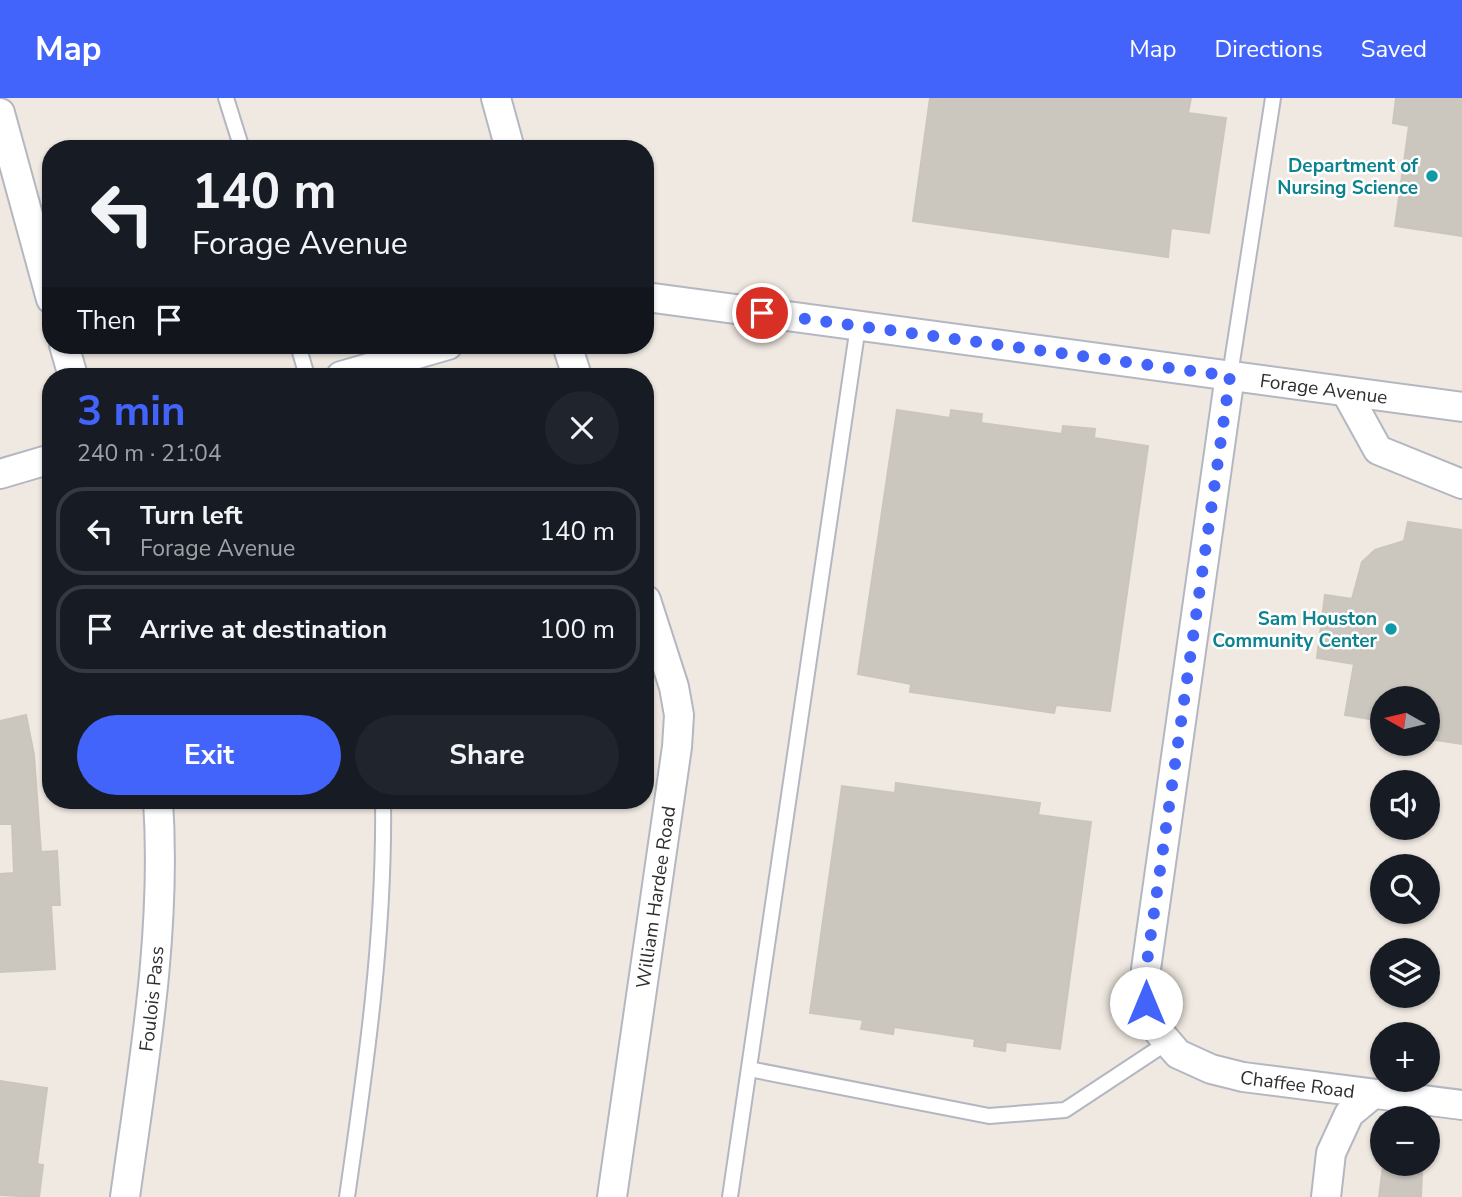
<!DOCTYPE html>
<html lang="en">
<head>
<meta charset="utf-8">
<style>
  body { margin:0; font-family:"Nunito Sans",sans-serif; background:#20242c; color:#f1f3f6; height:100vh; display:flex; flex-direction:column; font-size:26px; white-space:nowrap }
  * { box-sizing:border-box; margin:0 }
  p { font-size:23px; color:#9ea1a6 }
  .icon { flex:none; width:38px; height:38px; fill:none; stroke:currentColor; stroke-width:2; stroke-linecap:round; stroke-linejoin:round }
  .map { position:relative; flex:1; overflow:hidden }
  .side { position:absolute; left:42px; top:270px; width:612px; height:441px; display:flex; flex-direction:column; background:#171b24; border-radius:28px; box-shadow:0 2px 5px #0004 }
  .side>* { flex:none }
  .hud { position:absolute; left:42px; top:42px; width:612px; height:214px; border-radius:28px; box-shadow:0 2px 5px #0004; background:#171b24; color:#f1f3f6; overflow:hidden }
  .needle { width:46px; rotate:278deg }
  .buttons { position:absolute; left:1370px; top:588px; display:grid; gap:14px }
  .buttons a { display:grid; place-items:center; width:70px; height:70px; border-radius:50%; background:#171b24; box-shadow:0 2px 5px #0004; font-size:35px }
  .pin { position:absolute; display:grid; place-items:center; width:60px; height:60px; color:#fff; margin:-30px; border:4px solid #fff; border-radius:50%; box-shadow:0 2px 7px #0007 }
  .me { position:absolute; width:77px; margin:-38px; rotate:0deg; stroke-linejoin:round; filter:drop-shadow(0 0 5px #0008) }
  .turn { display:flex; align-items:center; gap:24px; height:147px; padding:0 35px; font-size:32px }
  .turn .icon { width:91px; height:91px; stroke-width:2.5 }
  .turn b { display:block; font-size:49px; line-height:60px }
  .then { display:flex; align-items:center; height:66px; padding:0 35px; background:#0003; gap:14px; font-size:26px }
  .round { display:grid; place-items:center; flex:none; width:74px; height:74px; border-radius:37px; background:#20242c }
  .overview { display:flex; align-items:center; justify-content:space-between; height:119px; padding:0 35px }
  h1 { font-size:42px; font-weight:700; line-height:52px; color:#4264fb }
  .cta { display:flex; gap:14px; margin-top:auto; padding:14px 35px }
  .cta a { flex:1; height:80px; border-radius:42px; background:#4264fb; color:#fff; font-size:28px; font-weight:700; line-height:80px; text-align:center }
  .cta a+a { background:#20242c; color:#f1f3f6 }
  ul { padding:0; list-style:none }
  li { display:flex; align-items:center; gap:21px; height:88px; margin:0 14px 10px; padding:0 21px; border:4px solid #363941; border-radius:28px }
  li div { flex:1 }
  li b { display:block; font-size:26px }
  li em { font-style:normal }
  header { display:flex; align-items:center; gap:42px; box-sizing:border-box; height:98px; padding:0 35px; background:#4264fb; color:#fff }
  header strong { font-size:33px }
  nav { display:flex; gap:38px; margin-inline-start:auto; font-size:24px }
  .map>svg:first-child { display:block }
  .building { fill:#cbc7bf; stroke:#cbc5ba; stroke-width:2 }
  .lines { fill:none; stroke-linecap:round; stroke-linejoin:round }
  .service-casing { stroke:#b4b7c1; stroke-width:18 }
  .minor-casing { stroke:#b4b7c1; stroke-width:32 }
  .service { stroke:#fff; stroke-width:14 }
  .minor { stroke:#fff; stroke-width:28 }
  .route { stroke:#4264fb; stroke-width:12; stroke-dasharray:0 21.6 }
  .culture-dot { fill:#0f9aa8; stroke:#fff; stroke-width:2.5 }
  .labels { text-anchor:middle; stroke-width:5; stroke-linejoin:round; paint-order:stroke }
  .culture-label { font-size:19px; font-weight:bold; fill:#0d838f; stroke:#fff; text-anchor:end }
  .street-label { font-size:19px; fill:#2e2e2e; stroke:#fff }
</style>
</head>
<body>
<header>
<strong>Map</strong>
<nav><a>Map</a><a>Directions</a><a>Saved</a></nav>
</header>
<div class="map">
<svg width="1462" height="1099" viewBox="0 0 1462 1099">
  <rect width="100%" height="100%" fill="#efe9e1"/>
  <!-- building -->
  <g class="building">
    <polygon points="930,0 1191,0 1188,15 1226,20 1209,135 1171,130 1168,159 913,123"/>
    <polygon points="1396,0 1462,0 1462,138 1395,128 1409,28 1393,25"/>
    <polygon points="897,312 950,320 951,312 982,316 981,325 1062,336 1063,328 1095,331 1094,340 1148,348 1110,613 1056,607 1054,615 910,594 911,586 858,576"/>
    <polygon points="1408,424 1462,432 1462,646 1429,641 1431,630 1428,630 1428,600 1382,600 1382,623 1345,617 1354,566 1317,560 1325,497 1352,501 1362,464 1375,452 1404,443"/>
    <polygon points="26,617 34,657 41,754 57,753 60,807 51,807 55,871 0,874 0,776 14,775 12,726 0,726 0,623"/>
    <polygon points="896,685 1040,705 1038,717 1091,724 1060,951 1006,944 1005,953 974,948 975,941 894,929 893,936 861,931 863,922 810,915 842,688 895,695"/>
    <polygon points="0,983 47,990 37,1066 43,1067 39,1099 0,1097"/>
    <polygon points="1383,1068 1422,1074 1421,1099 1379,1099"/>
  </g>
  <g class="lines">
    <defs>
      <g id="service">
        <polyline points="226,0 242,51"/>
        <polyline points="298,247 307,278"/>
        <polyline points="1230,277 1273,0"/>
        <polyline points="749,971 989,1018 1065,1012 1168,944"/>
        <path d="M347,1099c19,-131 38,-264 36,-397"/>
        <polyline points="730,1099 858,228"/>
      </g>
      <g id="minor">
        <polyline points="496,0 510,51"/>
        <polyline points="0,15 51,201"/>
        <path id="s1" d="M646,199l816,110"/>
        <polyline points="64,247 73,278"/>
        <polyline points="567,247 577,278"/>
        <path id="s2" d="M1230,277l-84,594v34l13,29 19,22 33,15 32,8 219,28"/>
        <polyline points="341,278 448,247"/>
        <polyline points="1346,294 1378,352 1462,386"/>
        <polyline points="0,376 51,361"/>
        <path id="s3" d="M125,1099c18,-131 42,-264 33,-397"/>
        <path id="s4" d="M612,1099l65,-450 2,-32 -5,-28 -28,-87"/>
        <polyline points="1326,1099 1331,1055 1349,1016 1373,996"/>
      </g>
    </defs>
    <!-- service casing -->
    <use href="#service" class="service-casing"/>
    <!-- minor casing -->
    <use href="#minor" class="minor-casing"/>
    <!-- service -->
    <use href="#service" class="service"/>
    <!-- minor -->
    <use href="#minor" class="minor"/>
  </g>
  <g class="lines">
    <!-- route -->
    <polyline class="route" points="762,215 1230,278 1146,871 1146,905"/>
  </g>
  <!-- markers -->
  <g class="culture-dot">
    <circle cx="1432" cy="78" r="7"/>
    <circle cx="1391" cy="531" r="7"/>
  </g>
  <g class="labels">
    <!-- culture labels -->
    <g class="culture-label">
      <text x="1418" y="74">Department of<tspan x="1418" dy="22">Nursing Science</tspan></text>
      <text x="1377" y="527">Sam Houston<tspan x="1377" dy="22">Community Center</tspan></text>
    </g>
    <!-- street labels -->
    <g class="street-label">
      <text dy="7" stroke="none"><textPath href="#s1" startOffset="684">Forage Avenue</textPath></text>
      <text dy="7" stroke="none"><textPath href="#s4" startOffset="303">William Hardee Road</textPath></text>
      <text dy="7" stroke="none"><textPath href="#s3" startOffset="200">Foulois Pass</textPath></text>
      <text dy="7" stroke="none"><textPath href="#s2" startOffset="819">Chaffee Road</textPath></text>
    </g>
  </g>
</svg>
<div class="buttons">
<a><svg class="needle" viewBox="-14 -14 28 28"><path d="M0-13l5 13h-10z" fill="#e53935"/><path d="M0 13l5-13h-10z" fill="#9ea1a6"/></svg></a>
<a><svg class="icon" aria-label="sound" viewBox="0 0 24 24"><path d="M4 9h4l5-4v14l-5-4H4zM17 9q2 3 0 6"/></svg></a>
<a><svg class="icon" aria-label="search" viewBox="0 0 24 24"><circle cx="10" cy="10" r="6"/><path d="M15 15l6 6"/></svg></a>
<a><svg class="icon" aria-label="layers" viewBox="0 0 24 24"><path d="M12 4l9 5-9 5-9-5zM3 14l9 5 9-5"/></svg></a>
<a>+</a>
<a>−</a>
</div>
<div class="pin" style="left:762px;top:215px;background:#d93025"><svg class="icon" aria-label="arrive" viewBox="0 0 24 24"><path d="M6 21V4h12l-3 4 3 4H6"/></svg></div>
<svg class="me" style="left:1146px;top:905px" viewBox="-20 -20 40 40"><circle r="19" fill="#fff"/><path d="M0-13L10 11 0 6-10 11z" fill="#4264fb"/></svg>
<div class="hud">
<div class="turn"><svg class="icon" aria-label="left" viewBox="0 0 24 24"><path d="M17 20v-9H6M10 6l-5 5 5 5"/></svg><div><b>140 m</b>Forage Avenue</div></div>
<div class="then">Then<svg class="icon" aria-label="arrive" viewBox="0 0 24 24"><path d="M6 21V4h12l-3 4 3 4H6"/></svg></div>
</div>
<section class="side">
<div class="overview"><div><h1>3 min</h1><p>240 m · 21:04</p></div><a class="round"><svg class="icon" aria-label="close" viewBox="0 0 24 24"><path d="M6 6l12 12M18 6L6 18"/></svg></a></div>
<ul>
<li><svg class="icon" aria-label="left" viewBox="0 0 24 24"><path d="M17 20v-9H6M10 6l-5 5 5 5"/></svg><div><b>Turn left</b><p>Forage Avenue</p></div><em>140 m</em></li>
<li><svg class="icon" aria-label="arrive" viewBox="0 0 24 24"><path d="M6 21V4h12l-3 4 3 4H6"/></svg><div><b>Arrive at destination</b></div><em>100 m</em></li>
</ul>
<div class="cta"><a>Exit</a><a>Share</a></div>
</section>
</div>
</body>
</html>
